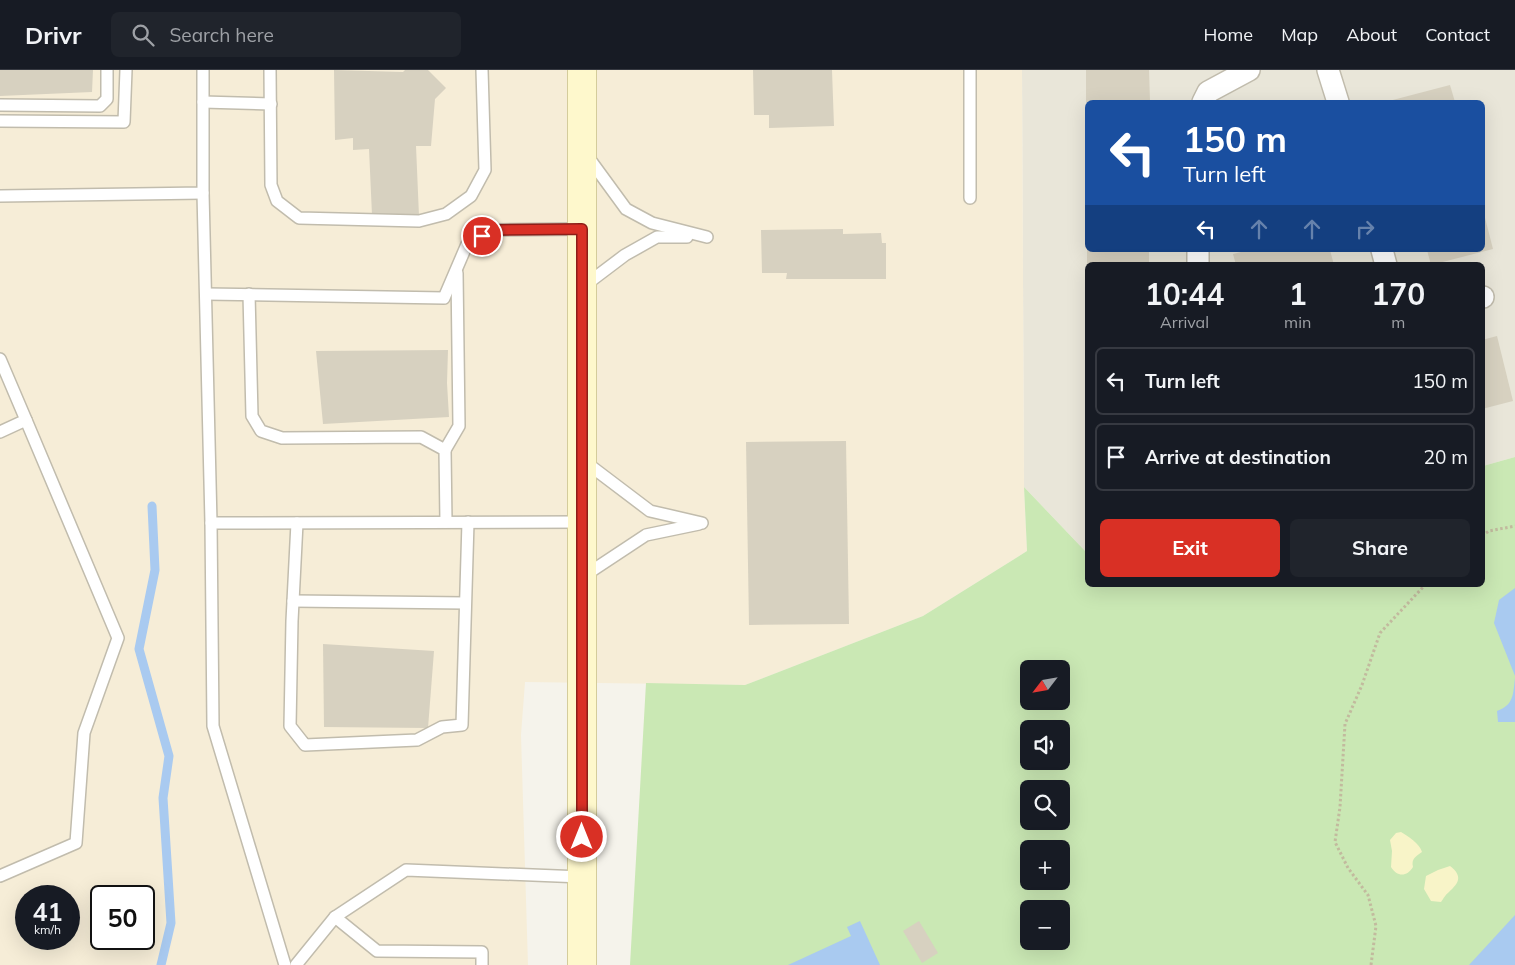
<!DOCTYPE html>
<html lang="en">
<head>
<meta charset="utf-8">
<style>
  body { margin:0; font-family:Mulish,sans-serif; background:#20242c; color:#f1f3f6; height:100vh; display:flex; flex-direction:column; font-size:19px; white-space:nowrap }
  * { box-sizing:border-box; margin:0 }
  p { font-size:16px; color:#9ea1a6 }
  .icon { flex:none; width:28px; height:28px; fill:none; stroke:currentColor; stroke-width:2; stroke-linecap:round; stroke-linejoin:round }
  .map { position:relative; flex:1; overflow:hidden }
  .drawer { position:absolute; left:1085px; top:192px; width:400px; height:325px; display:flex; flex-direction:column; background:#171b24; border-radius:8px; box-shadow:0 5px 20px #0002 }
  .drawer>* { flex:none }
  .hud { position:absolute; left:1085px; top:30px; width:400px; height:152px; border-radius:8px; box-shadow:0 5px 20px #0002; background:#1a4fa0; color:#fff; overflow:hidden }
  .needle { width:32px; rotate:239deg }
  .controls { position:absolute; left:1020px; top:590px; display:grid; gap:10px }
  .controls a { display:grid; place-items:center; width:50px; height:50px; border-radius:8px; background:#171b24; box-shadow:0 5px 20px #0002; font-size:25px }
  .speed { position:absolute; left:15px; top:815px; display:flex; gap:10px; font-size:25px; font-weight:700; text-align:center }
  .speed>* { display:grid; place-content:center; width:65px; height:65px; border-radius:50%; background:#171b24; box-shadow:0 5px 20px #0002; line-height:1 }
  .speed small { font-size:12px; font-weight:400 }
  .speed .limit { border:2px solid #111; border-radius:8px; background:#fff; color:#111 }
  .pin { position:absolute; display:grid; place-items:center; width:42px; height:42px; color:#fff; margin:-21px; border:2px solid #fff; border-radius:50%; box-shadow:0 1px 5px #0007 }
  .me { position:absolute; width:55px; margin:-28px; rotate:0deg; stroke-linejoin:round; filter:drop-shadow(0 0 4px #0008) }
  .turn { display:flex; align-items:center; gap:18px; height:105px; padding:0 15px; font-size:22px }
  .turn .icon { width:65px; height:65px; stroke-width:2.5 }
  .turn b { display:block; font-size:35px; line-height:42px }
  .lanes { display:flex; align-items:center; height:48px; padding:0 15px; background:#0003; justify-content:center; gap:25px; direction:ltr }
  .lanes .off { opacity:.35 }
  .eta { display:flex; justify-content:space-evenly; align-items:center; height:85px; text-align:center }
  .eta b { font-size:30px; font-weight:700; line-height:35px }
  .cta { display:flex; gap:10px; margin-top:auto; padding:10px 15px }
  .cta a { flex:1; height:58px; border-radius:8px; background:#d93025; color:#fff; font-size:20px; font-weight:700; line-height:58px; text-align:center }
  .cta a+a { background:#20242c; color:#f1f3f6 }
  ul { padding:0; list-style:none }
  li { display:flex; align-items:center; gap:15px; height:68px; margin:0 10px 8px; padding:0 5px; border:2px solid #363941; border-radius:8px }
  li div { flex:1 }
  li b { display:block; font-size:19px }
  li em { font-style:normal }
  header { display:flex; align-items:center; gap:30px; box-sizing:border-box; height:70px; padding:0 25px; background:#171b24; border-bottom:1px solid #363941 }
  header strong { font-size:24px }
  nav { display:flex; gap:28px; margin-inline-start:auto; font-size:18px }
  .search { width:350px; height:45px; background:#20242c; display:flex; align-items:center; gap:12px; box-sizing:border-box; padding:0 18px; border-radius:8px; color:#9ea1a6; font-size:19px }
  .map>svg:first-child { display:block }
  .residential { fill:#e9e6d9; fill-rule:evenodd }
  .commercial { fill:#f6edd7; fill-rule:evenodd }
  .green { fill:#cae8b4; fill-rule:evenodd }
  .sand { fill:#f8f4c8 }
  .water { fill:#a9caf0 }
  .lines { fill:none; stroke-linecap:round; stroke-linejoin:round }
  .stream { stroke:#a9caf0; stroke-width:9 }
  .building { fill:#d7d1c0 }
  .service-casing { stroke:#c1bcad; stroke-width:14 }
  .minor-casing { stroke:#c1bcad; stroke-width:24 }
  .secondary-casing { stroke:#d4cc9b; stroke-width:30 }
  .path { stroke:#c2ba9e; stroke-width:3; stroke-dasharray:2.5 2.5; stroke-linecap:butt }
  .service { stroke:#fff; stroke-width:11 }
  .minor { stroke:#fff; stroke-width:21 }
  .secondary { stroke:#fef8cc; stroke-width:28 }
  .route-casing { stroke:#8d1f18; stroke-width:12 }
  .route { stroke:#d93025; stroke-width:9 }
</style>
</head>
<body>
<header>
<strong>Drivr</strong>
<div class="search"><svg class="icon" aria-label="search" viewBox="0 0 24 24"><circle cx="10" cy="10" r="6"/><path d="M15 15l6 6"/></svg>Search here</div>
<nav><a>Home</a><a>Map</a><a>About</a><a>Contact</a></nav>
</header>
<div class="map">
<svg width="1515" height="895" viewBox="0 0 1515 895">
  <rect width="100%" height="100%" fill="#f5f3eb"/>
  <!-- residential -->
  <path class="residential" d="M1022,0h493v387l-32,9 -1,-201h-394l-1,288 -63,-66zM1088,32h394v148h-394z"/>
  <!-- commercial -->
  <path class="commercial" d="M0,0h1022l2,417 3,64 -104,65 -178,69 -220,-3 -4,53 7,230h-528zM26,826h43v43h-43zM101,826h43v43h-43z"/>
  <!-- green -->
  <path class="green" d="M1515,387v508h-885l16,-282 99,2 178,-69 104,-65 -3,-64 63,66 1,32h394l1,-119zM1029,599h32v32h-32zM1029,659h32v32h-32zM1029,719h32v32h-32zM1029,779h32v32h-32zM1029,839h32v32h-32z"/>
  <!-- sand -->
  <g class="sand">
    <path d="M1401,762c7,4 19,12 21,20 -6,4 -11,7 -9,15 -6,10 -16,10 -22,0l1,-16 -2,-11 6,-7z"/>
    <path d="M1450,796c13,10 9,17 -1,26 -4,3 -5,6 -8,10l-10,-1 -7,-12 2,-13 12,-6z"/>
  </g>
  <!-- water -->
  <g class="water">
    <polygon points="1515,518 1515,606 1494,553 1499,530"/>
    <path d="M1515,608v44h-17l-1,-11c17,-6 16,-17 18,-33z"/>
    <polygon points="1515,845 1515,895 1469,895"/>
    <polygon points="860,851 880,895 788,895 851,866 847,857"/>
  </g>
  <g class="lines">
    <!-- stream -->
    <polyline class="stream" points="152,436 155,500 139,579 169,686 163,728 171,853 161,895"/>
  </g>
  <!-- building -->
  <g class="building">
    <polygon points="0,0 93,0 92,22 0,26"/>
    <polygon points="334,0 403,2 405,0 428,0 446,18 435,29 431,76 416,76 419,146 372,145 369,79 353,80 353,68 335,70"/>
    <polygon points="753,0 832,0 834,56 769,58 769,45 754,45"/>
    <polygon points="1086,0 1149,0 1150,32 1086,32"/>
    <polygon points="1450,15 1455,32 1385,32"/>
    <polygon points="1483,140 1493,179 1431,195 1427,180 1482,180"/>
    <polygon points="843,159 843,164 881,163 882,173 886,173 886,209 786,209 787,203 762,203 761,160"/>
    <rect x="1087" y="180" width="62" height="15"/>
    <polygon points="1249,180 1330,180 1334,195 1236,195 1233,184"/>
    <polygon points="1497,266 1513,331 1482,339 1482,270"/>
    <polygon points="448,280 447,313 449,347 323,354 316,281"/>
    <polygon points="846,371 849,554 749,555 746,372"/>
    <polygon points="323,574 434,581 428,658 324,657"/>
    <polygon points="919,851 938,883 922,893 903,861"/>
  </g>
  <g class="lines">
    <defs>
      <g id="service">
        <polyline points="270,0 271,115 277,131 299,148 419,151 446,144 471,126 485,100 482,0"/>
        <polyline points="970,0 970,128"/>
        <polyline points="203,32 271,34"/>
        <polyline points="0,35 100,36 107,29 107,0"/>
        <polyline points="0,51 124,52 126,0"/>
        <polyline points="588,87 626,139 652,153 707,167"/>
        <polyline points="203,123 211,453 582,452"/>
        <polyline points="0,126 203,123 203,0"/>
        <polyline points="584,216 625,185 657,167 687,167"/>
        <polyline points="206,224 444,228 468,172 496,160 582,159"/>
        <polyline points="249,224 252,346 261,361 282,368 421,367 445,380 446,452"/>
        <polyline points="0,289 26,350 0,362"/>
        <polyline points="445,380 459,356 457,203"/>
        <polyline points="584,391 650,441 702,453"/>
        <polyline points="211,453 213,656 285,895"/>
        <polyline points="297,453 292,551 290,656 305,675 417,670 442,657 462,655 468,452"/>
        <polyline points="584,506 646,465 699,454"/>
        <polyline points="293,531 465,533"/>
        <polyline points="0,806 76,773 84,663 118,568 26,350"/>
        <polyline points="335,847 377,881 482,882 482,895"/>
        <polyline points="296,895 335,847 406,800 582,807"/>
      </g>
      <g id="minor">
        <polyline points="1328,0 1338,32"/>
        <polyline points="1203,32 1208,22 1249,0"/>
        <polyline points="1382,180 1386,195"/>
        <polyline points="1198,195 1198,180"/>
        <polyline points="1482,227 1483,227"/>
      </g>
      <polyline id="secondary" points="582,895 582,0"/>
    </defs>
    <!-- service casing -->
    <use href="#service" class="service-casing"/>
    <!-- minor casing -->
    <use href="#minor" class="minor-casing"/>
    <!-- secondary casing -->
    <use href="#secondary" class="secondary-casing"/>
    <!-- path -->
    <g class="path">
      <polyline points="1482,466 1489,461 1515,456"/>
      <polyline points="1371,895 1376,856 1368,825 1348,798 1335,772 1340,737 1345,654 1362,615 1380,563 1425,515"/>
    </g>
    <!-- service -->
    <use href="#service" class="service"/>
    <!-- minor -->
    <use href="#minor" class="minor"/>
    <!-- secondary -->
    <use href="#secondary" class="secondary"/>
  </g>
  <g class="lines">
    <defs>
      <polyline id="route" points="482,166 496,160 582,159 582,767"/>
    </defs>
    <!-- route casing -->
    <use href="#route" class="route-casing"/>
    <!-- route -->
    <use href="#route" class="route"/>
  </g>
</svg>
<div class="controls">
<a><svg class="needle" viewBox="-14 -14 28 28"><path d="M0-13l5 13h-10z" fill="#e53935"/><path d="M0 13l5-13h-10z" fill="#9ea1a6"/></svg></a>
<a><svg class="icon" aria-label="sound" viewBox="0 0 24 24"><path d="M4 9h4l5-4v14l-5-4H4zM17 9q2 3 0 6"/></svg></a>
<a><svg class="icon" aria-label="search" viewBox="0 0 24 24"><circle cx="10" cy="10" r="6"/><path d="M15 15l6 6"/></svg></a>
<a>+</a>
<a>−</a>
</div>
<div class="speed"><div>41<small>km/h</small></div><div class="limit">50</div></div>
<div class="pin" style="left:482px;top:166px;background:#d93025"><svg class="icon" aria-label="arrive" viewBox="0 0 24 24"><path d="M6 21V4h12l-3 4 3 4H6"/></svg></div>
<svg class="me" style="left:582px;top:767px" viewBox="-20 -20 40 40"><circle r="17" fill="#d93025" stroke="#fff" stroke-width="3"/><path d="M0-11L8 9 0 5-8 9z" fill="#fff"/></svg>
<div class="hud">
<div class="turn"><svg class="icon" aria-label="left" viewBox="0 0 24 24"><path d="M17 20v-9H6M10 6l-5 5 5 5"/></svg><div><b>150 m</b>Turn left</div></div>
<div class="lanes"><svg class="icon" aria-label="left" viewBox="0 0 24 24"><path d="M17 20v-9H6M10 6l-5 5 5 5"/></svg><svg class="icon off" aria-label="ahead" viewBox="0 0 24 24"><path d="M12 20V5M6 11l6-6 6 6"/></svg><svg class="icon off" aria-label="ahead" viewBox="0 0 24 24"><path d="M12 20V5M6 11l6-6 6 6"/></svg><svg class="icon off" aria-label="right" viewBox="0 0 24 24"><path d="M7 20v-9h11M14 6l5 5-5 5"/></svg></div>
</div>
<section class="drawer">
<div class="eta">
<div><b>10:44</b><p>Arrival</p></div>
<div><b>1</b><p>min</p></div>
<div><b>170</b><p>m</p></div>
</div>
<ul>
<li><svg class="icon" aria-label="left" viewBox="0 0 24 24"><path d="M17 20v-9H6M10 6l-5 5 5 5"/></svg><div><b>Turn left</b></div><em>150 m</em></li>
<li><svg class="icon" aria-label="arrive" viewBox="0 0 24 24"><path d="M6 21V4h12l-3 4 3 4H6"/></svg><div><b>Arrive at destination</b></div><em>20 m</em></li>
</ul>
<div class="cta"><a>Exit</a><a>Share</a></div>
</section>
</div>
</body>
</html>
